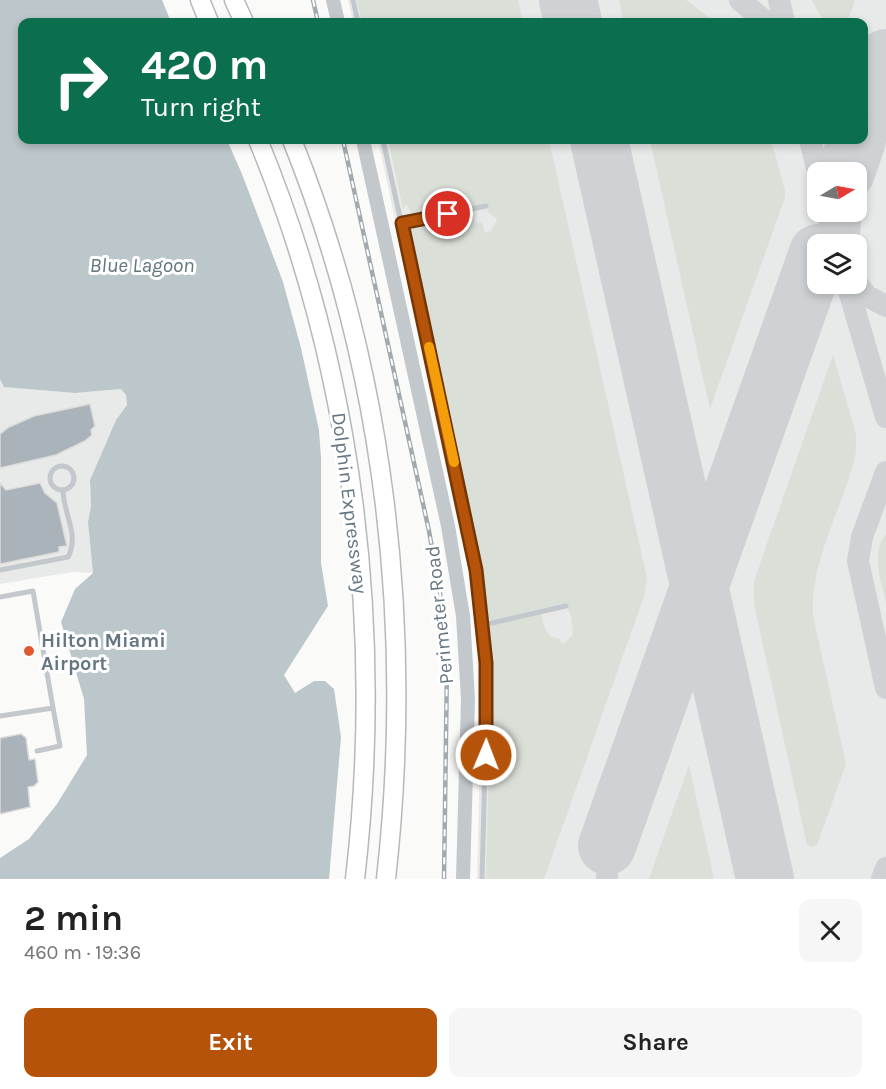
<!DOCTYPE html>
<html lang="en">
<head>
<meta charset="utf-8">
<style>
  body { margin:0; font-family:Karla,sans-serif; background:#f6f6f6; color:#222; height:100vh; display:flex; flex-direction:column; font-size:22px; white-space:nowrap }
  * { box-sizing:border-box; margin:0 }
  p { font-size:20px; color:#767676 }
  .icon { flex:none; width:33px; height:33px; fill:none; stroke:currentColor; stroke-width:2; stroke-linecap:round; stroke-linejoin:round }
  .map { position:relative; height:879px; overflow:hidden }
  .details { display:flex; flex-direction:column; background:#fff; flex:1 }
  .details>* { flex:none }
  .top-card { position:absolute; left:18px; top:18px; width:850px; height:126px; border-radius:12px; box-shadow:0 3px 9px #0003; background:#0b6e4f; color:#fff; overflow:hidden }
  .needle { width:39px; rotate:80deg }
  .fabs { position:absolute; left:807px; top:162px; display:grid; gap:12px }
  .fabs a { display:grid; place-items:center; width:60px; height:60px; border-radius:12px; background:#fff; box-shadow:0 3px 9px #0003; font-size:30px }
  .pin { position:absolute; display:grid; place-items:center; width:51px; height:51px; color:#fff; margin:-26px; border:3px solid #fff; border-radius:50%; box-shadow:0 2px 6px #0007 }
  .me { position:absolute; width:66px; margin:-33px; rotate:1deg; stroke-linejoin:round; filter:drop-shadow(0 0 4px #0008) }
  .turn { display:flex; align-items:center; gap:21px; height:126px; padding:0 24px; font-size:27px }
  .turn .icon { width:78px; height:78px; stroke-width:2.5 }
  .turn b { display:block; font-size:42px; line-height:51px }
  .round { display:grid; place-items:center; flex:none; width:63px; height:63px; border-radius:12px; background:#f6f6f6 }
  .head { display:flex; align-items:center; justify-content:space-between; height:102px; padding:0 24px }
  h1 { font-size:36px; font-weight:700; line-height:45px }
  .primary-button { display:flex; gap:12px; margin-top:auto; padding:12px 24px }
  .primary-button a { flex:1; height:69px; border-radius:12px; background:#b45309; color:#fff; font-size:24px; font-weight:700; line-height:69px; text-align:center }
  .primary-button a+a { background:#f6f6f6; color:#222 }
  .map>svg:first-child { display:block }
  .built { fill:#e8e9e9; fill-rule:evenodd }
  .green { fill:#dadfd7 }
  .water { fill:#bbc7cb }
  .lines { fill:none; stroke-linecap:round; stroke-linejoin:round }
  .taxiway { stroke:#ced2d4; stroke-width:22 }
  .runway { stroke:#ced2d4; stroke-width:58 }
  .building { fill:#aab3b9; stroke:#dcdcda; stroke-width:1.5 }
  .motorway-casing { stroke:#b4b9bd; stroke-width:21 }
  .service { stroke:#c3c8cc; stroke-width:5 }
  .tertiary { stroke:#c3c8cc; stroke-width:14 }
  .motorway { stroke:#fff; stroke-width:18 }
  .rail-casing { stroke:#a2aab0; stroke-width:4.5 }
  .rail { stroke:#fff; stroke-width:2; stroke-dasharray:7; stroke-linecap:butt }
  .route-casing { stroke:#753606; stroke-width:15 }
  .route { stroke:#b45309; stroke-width:10 }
  .slow { stroke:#f59e0b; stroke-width:10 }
  .poi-dot { fill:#e4572e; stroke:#fff; stroke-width:2 }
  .labels { text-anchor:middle; stroke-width:6; stroke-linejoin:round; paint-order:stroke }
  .street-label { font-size:20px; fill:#657683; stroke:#fff }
  .poi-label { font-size:20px; font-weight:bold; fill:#657683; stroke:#fff; text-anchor:start }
  .water-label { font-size:21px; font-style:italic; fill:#60757c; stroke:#fff }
</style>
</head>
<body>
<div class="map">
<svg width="886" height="879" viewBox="0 0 886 879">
  <rect width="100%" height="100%" fill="#fafaf8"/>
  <!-- built -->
  <g class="built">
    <path d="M348,0h538v879h-409l5,-199 -7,-87 -97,-453h486v-118h-511zM818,172h38v40h-38zM818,244h38v40h-38z"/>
    <polygon points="0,379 5,387 75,393 121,389 126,395 127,405 116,420 90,480 91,506 88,522 93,573 72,572 0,584"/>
  </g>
  <!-- green -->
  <g class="green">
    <polygon points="357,0 518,0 523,22 362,22"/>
    <polygon points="619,0 686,0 715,22 624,22"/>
    <polygon points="812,0 855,0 847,22 824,22"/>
    <path d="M388,140h161l98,438 -3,18 -100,283h-58l5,-207 -3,-40 1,-4 4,-3 48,-11 4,15 5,7 9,3 4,5 10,-9 -2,-19 -5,-12 -73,17 -4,-1 -2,-4 -14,-89 -67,-300 4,-3 2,3 6,-2 -1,-4 51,-9 5,4 2,7 7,-1 3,11 6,-2 6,-10 -2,-4 -7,-5 -2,-8c-9,1 -22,7 -29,-2l-7,2 -2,7 -30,6v-2h-5l-7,-11 -3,5z"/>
    <polygon points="650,140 771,140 785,191 785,197 710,409"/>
    <path d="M833,355l23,79v18c-12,56 -46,105 -43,164l33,148 -29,81 -6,2 -4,-2 -53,-241v-23z"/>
    <path d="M886,534v69c-4,-21 -16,-51 0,-69z"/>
    <polygon points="689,765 714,879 649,879"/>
  </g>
  <!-- water -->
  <polygon class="water" points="0,0 162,0 171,22 22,22 22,140 227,140 242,174 283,282 301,348 319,430 321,458 321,563 328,606 284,675 295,693 314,681 325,681 334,689 341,737 329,879 0,879 0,858 29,839 57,804 87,755 84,699 61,622 75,589 93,573 88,522 91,506 90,480 116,420 127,405 126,395 121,389 75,393 4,387 0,379"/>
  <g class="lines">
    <!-- taxiway -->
    <g class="taxiway">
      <polyline points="740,0 766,22"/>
      <polyline points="779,0 784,22"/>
      <polyline points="864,106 886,125"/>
      <polyline points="810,140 818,172"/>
      <polyline points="856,178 863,140"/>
      <polyline points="827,212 836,244"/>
      <polyline points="848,244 851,212"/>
      <polyline points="856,282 867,296 886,306"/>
      <polyline points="847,284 886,417"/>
      <polyline points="886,472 862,537 858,561 886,688"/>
      <polyline points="760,857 767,879"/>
      <polyline points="607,879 608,855 612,833"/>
      <polyline points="882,879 886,868"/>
    </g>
    <!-- runway -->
    <g class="runway">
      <polyline points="568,0 573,22"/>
      <polyline points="864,121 886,58"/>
      <polyline points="599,140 765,879"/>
      <polyline points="846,172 857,140"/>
      <polyline points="607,846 818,253"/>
    </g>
  </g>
  <!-- building -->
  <g class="building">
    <polygon points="90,404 95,426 91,430 92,435 85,441 56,455 0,468 0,434 9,427 34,416"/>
    <polygon points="0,483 6,490 40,483 45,493 57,503 67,546 59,547 59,552 0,564"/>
    <polygon points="21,734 26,738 29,760 35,759 38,782 34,786 28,787 30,807 0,814 0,738"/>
  </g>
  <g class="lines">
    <defs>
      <g id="motorway">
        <polyline points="200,0 209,22"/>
        <polyline points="234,0 244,22"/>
        <path d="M258,140c96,232 126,490 97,739"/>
        <path d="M292,140c94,234 122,489 94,739"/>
      </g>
    </defs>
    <!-- motorway casing -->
    <use href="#motorway" class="motorway-casing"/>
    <!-- service -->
    <g class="service">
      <polyline points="353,0 358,22"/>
      <polyline points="383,140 466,518 480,596 485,639 487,697 482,879"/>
      <polyline points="402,223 486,206"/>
      <circle cx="62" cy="478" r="12"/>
      <path d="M0,570l68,-13c12,-22 -5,-44 -5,-67"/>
      <polyline points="0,597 33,591 53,708 0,716"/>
      <polyline points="483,625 566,606"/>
      <polyline points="37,751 60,746 53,708"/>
    </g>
    <!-- tertiary -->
    <g class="tertiary">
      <polyline points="333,0 338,22"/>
      <polyline points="363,140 448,526 463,616 468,699 463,879"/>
    </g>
    <!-- motorway -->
    <use href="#motorway" class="motorway"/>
    <defs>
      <g id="rail">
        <polyline points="313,0 318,22"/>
        <polyline points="343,140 429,531 440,593 447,666 444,879"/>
      </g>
    </defs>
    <!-- rail casing -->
    <use href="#rail" class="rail-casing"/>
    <!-- rail -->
    <use href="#rail" class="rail"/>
  </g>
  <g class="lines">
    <defs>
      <polyline id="route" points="448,214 402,223 476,570 486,663 486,755"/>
    </defs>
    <!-- route casing -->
    <use href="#route" class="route-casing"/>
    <!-- route -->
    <use href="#route" class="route"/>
    <!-- slow -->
    <polyline class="slow" points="429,347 454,462"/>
  </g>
  <!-- markers -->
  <circle class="poi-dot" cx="29" cy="651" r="6"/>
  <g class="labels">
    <!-- street labels -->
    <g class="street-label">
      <text transform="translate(350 503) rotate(83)" y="7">Dolphin Expressway</text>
      <text transform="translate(439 615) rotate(-96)" y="7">Perimeter Road</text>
    </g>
    <!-- poi labels -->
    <g class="poi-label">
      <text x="41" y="647">Hilton Miami<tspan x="41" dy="23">Airport</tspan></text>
    </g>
    <!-- water labels -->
    <g class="water-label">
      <text x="142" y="272">Blue Lagoon</text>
    </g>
  </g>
</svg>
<div class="fabs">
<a><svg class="needle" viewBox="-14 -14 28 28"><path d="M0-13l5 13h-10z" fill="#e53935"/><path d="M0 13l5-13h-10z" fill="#767676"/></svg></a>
<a><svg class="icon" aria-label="layers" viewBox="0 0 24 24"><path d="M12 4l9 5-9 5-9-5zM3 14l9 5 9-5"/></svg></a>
</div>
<div class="pin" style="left:448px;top:214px;background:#d93025"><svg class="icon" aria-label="arrive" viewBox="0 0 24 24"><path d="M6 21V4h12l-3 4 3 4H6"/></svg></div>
<svg class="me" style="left:486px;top:755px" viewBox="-20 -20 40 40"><circle r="17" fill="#b45309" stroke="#fff" stroke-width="3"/><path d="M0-11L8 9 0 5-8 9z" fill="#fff"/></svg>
<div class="top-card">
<div class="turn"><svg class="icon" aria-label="right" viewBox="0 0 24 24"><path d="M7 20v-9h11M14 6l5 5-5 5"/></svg><div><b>420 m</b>Turn right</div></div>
</div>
</div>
<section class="details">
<div class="head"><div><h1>2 min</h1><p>460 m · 19:36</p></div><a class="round"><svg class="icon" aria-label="close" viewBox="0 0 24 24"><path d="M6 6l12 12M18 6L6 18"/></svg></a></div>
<div class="primary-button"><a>Exit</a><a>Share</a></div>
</section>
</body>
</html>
